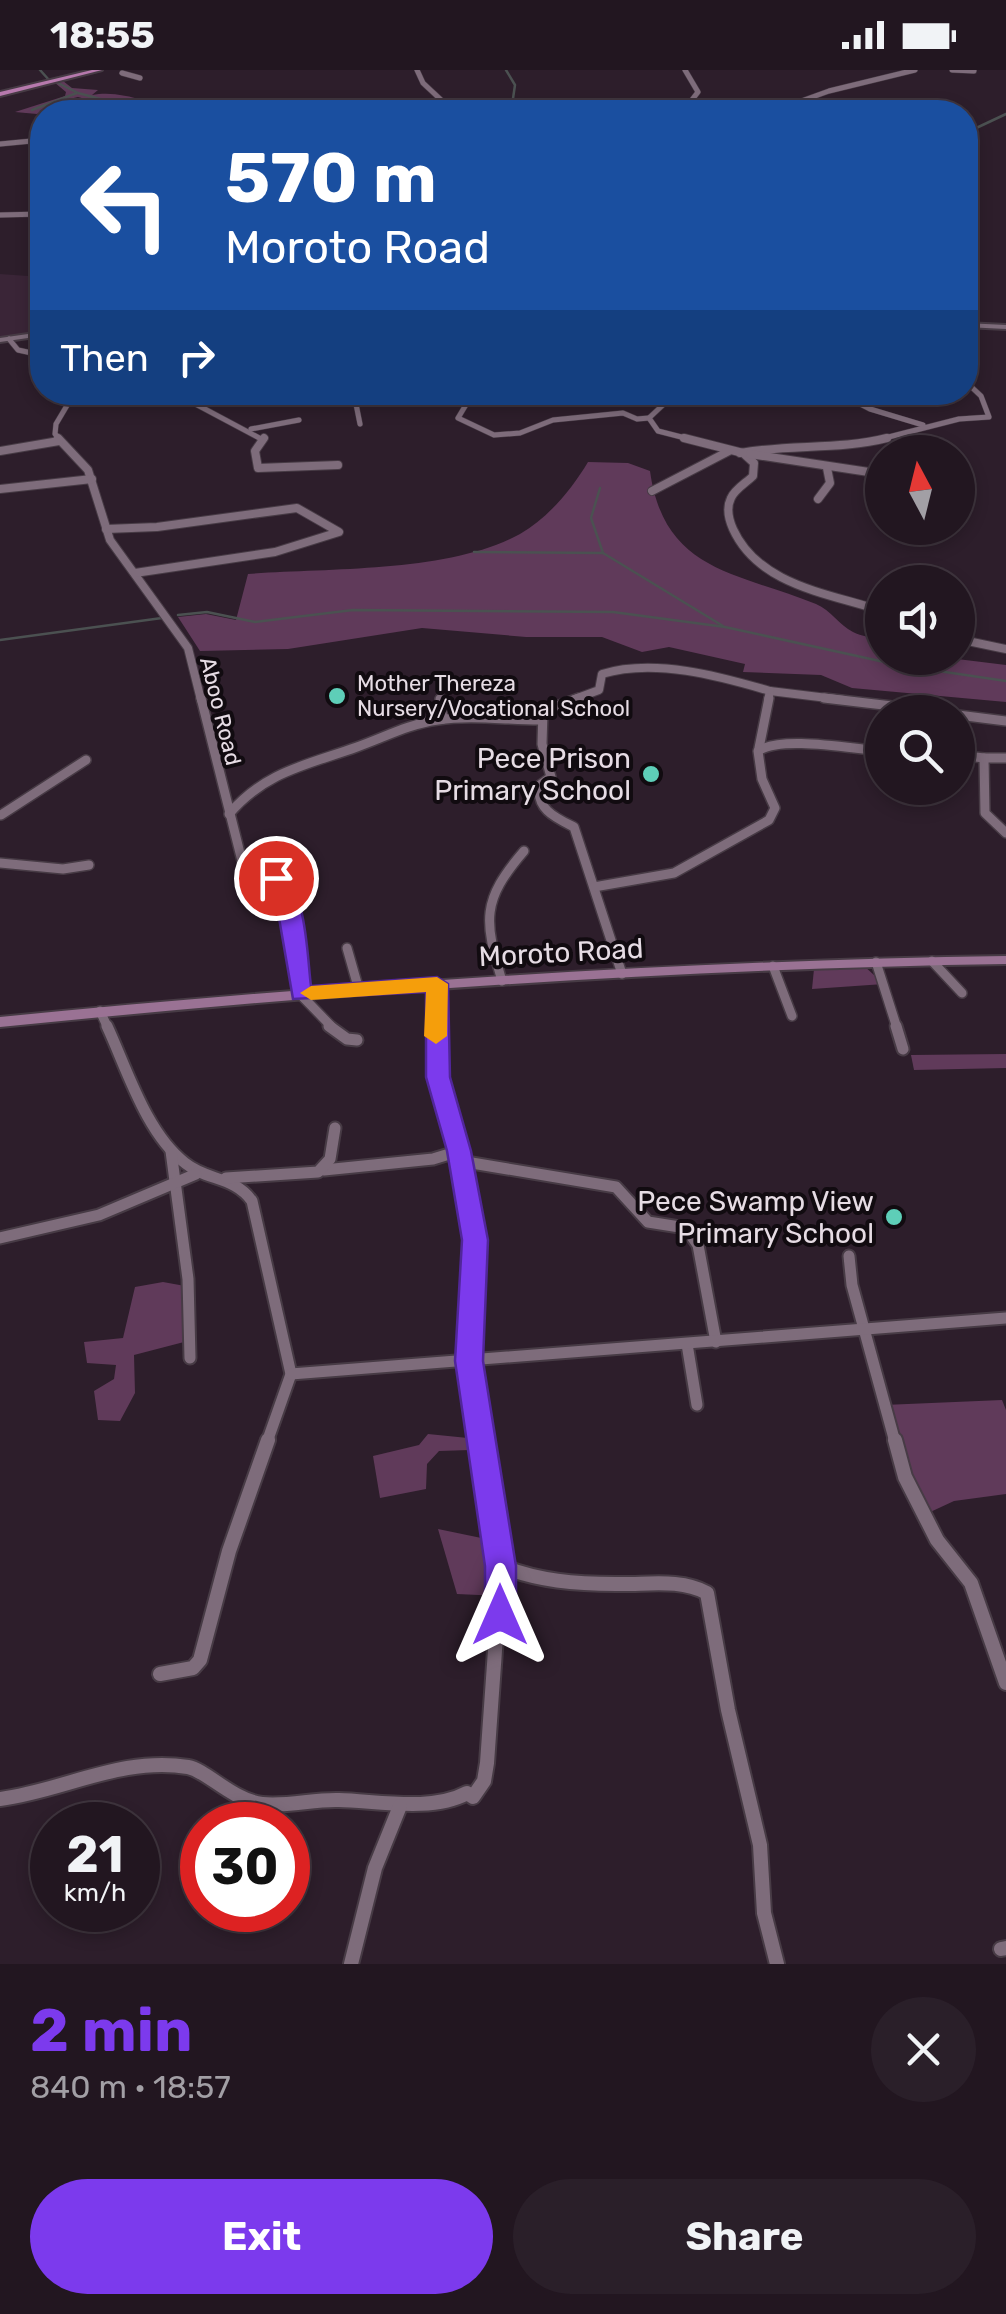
<!DOCTYPE html>
<html lang="en">
<head>
<meta charset="utf-8">
<style>
  body { margin:0; font-family:Rubik,sans-serif; background:#2a1f29; color:#f1f3f6; height:100vh; display:flex; flex-direction:column; font-size:38px; white-space:nowrap }
  * { box-sizing:border-box; margin:0 }
  p { font-size:32px; color:#a29fa5 }
  .icon { flex:none; width:55px; height:55px; fill:none; stroke:currentColor; stroke-width:2; stroke-linecap:round; stroke-linejoin:round }
  .map { position:relative; height:1894px; overflow:hidden }
  .panel { display:flex; flex-direction:column; background:#221620; flex:1 }
  .panel>* { flex:none }
  .guide { position:absolute; left:30px; top:30px; width:948px; height:305px; border-radius:40px; box-shadow:0 5px 15px #0003,0 0 0 2px #3f353e; background:#1a4fa0; color:#fff; overflow:hidden }
  .needle { width:65px; rotate:353deg }
  .buttons { position:absolute; left:865px; top:365px; display:grid; gap:20px }
  .buttons a { display:grid; place-items:center; width:110px; height:110px; border-radius:50%; background:#221620; box-shadow:0 5px 15px #0003,0 0 0 2px #3f353e; font-size:50px }
  .speed { position:absolute; left:30px; top:1732px; display:flex; gap:20px; font-size:50px; font-weight:700; text-align:center }
  .speed>* { display:grid; place-content:center; width:130px; height:130px; border-radius:50%; background:#221620; box-shadow:0 5px 15px #0003,0 0 0 2px #3f353e; line-height:1 }
  .speed small { font-size:25px; font-weight:400 }
  .speed .limit { border:15px solid #d22; background:#fff; color:#111 }
  .pin { position:absolute; display:grid; place-items:center; width:85px; height:85px; color:#fff; margin:-42px; border:5px solid #fff; border-radius:50%; box-shadow:0 2px 10px #0007 }
  .me { position:absolute; width:110px; margin:-55px; rotate:0deg; stroke-linejoin:round; filter:drop-shadow(0 0 8px #0008) }
  .turn { display:flex; align-items:center; gap:35px; height:210px; padding:0 30px; font-size:45px }
  .turn .icon { width:130px; height:130px; stroke-width:2.5 }
  .turn b { display:block; font-size:70px; line-height:85px }
  .then { display:flex; align-items:center; height:95px; padding:0 30px; background:#0003; gap:20px; font-size:38px }
  .round { display:grid; place-items:center; flex:none; width:105px; height:105px; border-radius:52px; background:#2a1f29 }
  .head { display:flex; align-items:center; justify-content:space-between; height:170px; padding:0 30px }
  h1 { font-size:60px; font-weight:700; line-height:75px; color:#7c3aed }
  .cta { display:flex; gap:20px; margin-top:auto; padding:20px 30px }
  .cta a { flex:1; height:115px; border-radius:60px; background:#7c3aed; color:#fff; font-size:40px; font-weight:700; line-height:115px; text-align:center }
  .cta a+a { background:#2a1f29; color:#f1f3f6 }
  .status { display:flex; justify-content:space-between; align-items:center; height:70px; padding:0 50px; background:#221620; direction:ltr }
  .status svg { height:28px; fill:currentColor }
  .map>svg:first-child { display:block }
  .built { fill:#3a2537 }
  .green { fill:#603a5a }
  .lines { fill:none; stroke-linecap:round; stroke-linejoin:round }
  .stream { stroke:#4b5151; stroke-width:2.5 }
  .minor-far4-casing { stroke:#473b45; stroke-width:6 }
  .minor-far3-casing { stroke:#473b45; stroke-width:10 }
  .minor-far2-casing { stroke:#473b45; stroke-width:12 }
  .minor-far1-casing { stroke:#473b45; stroke-width:15 }
  .minor-casing { stroke:#473b45; stroke-width:18 }
  .tertiary-casing { stroke:#473b45; stroke-width:4 }
  .secondary-casing { stroke:#473b45; stroke-width:4 }
  .primary-casing { stroke:#473b45; stroke-width:4 }
  .minor-far4 { stroke:#7e6c7b; stroke-width:5 }
  .minor-far3 { stroke:#7e6c7b; stroke-width:8 }
  .minor-far2 { stroke:#7e6c7b; stroke-width:9 }
  .minor-far1 { stroke:#7e6c7b; stroke-width:11 }
  .minor { stroke:#7e6c7b; stroke-width:14 }
  .tertiary { fill:#7e6c7b; fill-rule:evenodd }
  .secondary { fill:#9a7294; fill-rule:evenodd }
  .primary { fill:#b679ad; fill-rule:evenodd }
  .route { fill:#7c3aed; stroke:#51269a; stroke-width:2.5 }
  .slow { fill:#f59e0b }
  .poi-dot { fill:#5eceb8; stroke:#110b10; stroke-width:4 }
  .labels { text-anchor:middle; stroke-width:8; stroke-linejoin:round; paint-order:stroke }
  .far-poi-label { font-size:22px; fill:#e6dce4; stroke:#110b10; text-anchor:start }
  .far-street-label { font-size:22px; fill:#e6dce4; stroke:#110b10 }
  .poi-label { font-size:28px; fill:#e6dce4; stroke:#110b10; text-anchor:end }
  .street-label { font-size:28px; fill:#e6dce4; stroke:#110b10 }
</style>
</head>
<body>
<div class="status"><b>18:55</b><svg viewBox="0 0 49 12"><path d="M0 12V9h3v3zM5 12V6h3v6zM10 12V3h3v9zM15 12V0h3v12zM26 1h20v11H26zM47 4h2v5h-2z"/></svg></div>
<div class="map">
<svg width="1006" height="1894" viewBox="0 0 1006 1894">
  <rect width="100%" height="100%" fill="#2d1e2b"/>
  <!-- built -->
  <polygon class="built" points="0,204 42,207 42,263 0,268"/>
  <!-- green -->
  <g class="green">
    <path d="M63,11l9,7 26,2 -6,5c33,-6 57,12 97,11l3,6h-73l-3,-4 1,4h-17l-3,-4 14,-2 -33,-9 -17,4 3,5 -15,-1 -12,9 -22,-2 50,-16 1,-4 -12,-10z"/>
    <path d="M588,392l40,1 22,8c14,101 87,101 166,133 15,6 23,21 37,28 8,4 20,6 29,8v18h67l57,7v37l-154,-14 -31,-13 -78,-3 2,-8 -76,-17 -27,5 -40,-15h-76l-104,-9 -134,21 -88,2 -22,-34 28,-3 30,6 12,-46c80,-6 202,-1 272,-40 28,-16 52,-45 68,-72z"/>
    <polygon points="864,896 884,914 812,919 814,899"/>
    <polygon points="1006,984 1006,998 914,1000 911,985"/>
    <polygon points="163,1212 185,1216 184,1272 134,1285 135,1323 120,1351 98,1350 94,1321 114,1309 116,1295 87,1293 84,1272 123,1268 135,1217"/>
    <polygon points="1002,1330 1006,1340 1006,1424 954,1431 926,1444 884,1335"/>
    <polygon points="428,1364 468,1368 470,1380 439,1381 427,1394 426,1419 380,1428 373,1386 419,1375"/>
    <polygon points="438,1459 491,1470 500,1526 457,1524"/>
  </g>
  <g class="lines">
    <!-- stream -->
    <g class="stream">
      <polyline points="40,0 49,10"/>
      <polyline points="506,0 515,15 511,42"/>
      <polyline points="56,12 78,23 148,42"/>
      <polyline points="32,40 77,23"/>
      <polyline points="965,74 974,67 972,60 1006,44"/>
      <polyline points="965,82 971,88 971,101"/>
      <polyline points="600,418 591,448 603,483"/>
      <polyline points="474,482 603,483 723,556"/>
      <polyline points="178,545 207,542 255,552 353,540 613,542 725,557 898,595 1006,611"/>
      <polyline points="0,570 162,548"/>
    </g>
    <defs>
      <g id="minor-far4">
        <polyline points="417,0 423,13 454,42"/>
        <polyline points="685,0 698,22 688,35 688,42"/>
        <polyline points="952,0 974,1"/>
        <polyline points="122,3 140,8"/>
        <polyline points="771,42 829,21 915,0"/>
        <polyline points="0,74 42,70"/>
        <polyline points="0,145 42,144"/>
        <polyline points="9,269 18,280 41,285"/>
        <polyline points="173,322 263,370"/>
        <polyline points="465,322 467,333 458,348 494,365 520,363 553,350 623,343 637,349 649,348"/>
        <polyline points="661,322 665,333 649,348 658,361 693,370"/>
        <polyline points="665,333 845,326 870,339 923,355"/>
        <polyline points="360,354 356,334 373,325 368,322"/>
        <polyline points="251,359 299,350"/>
        <polyline points="61,370 55,364 56,354 75,322"/>
        <polyline points="877,370 959,349 989,347 981,326 965,311"/>
      </g>
      <g id="minor-far3">
        <polyline points="58,368 88,400 110,470 188,578 201,630"/>
        <polyline points="264,368 255,381 258,398 338,395"/>
        <path d="M684,368l59,15 11,10 -1,13c-7,7 -18,13 -22,22 -5,10 -2,22 2,31 26,57 96,64 149,82"/>
        <polyline points="0,381 59,371"/>
        <path d="M740,383c48,-9 100,-3 147,-15"/>
        <polyline points="750,384 882,404"/>
        <polyline points="0,419 92,409"/>
        <polyline points="652,421 729,381"/>
        <polyline points="818,429 830,413 827,398"/>
        <polyline points="106,459 157,457 297,438 339,462 275,482 135,503"/>
        <polyline points="958,569 1006,579"/>
        <polyline points="770,621 844,630"/>
        <path d="M572,630l27,-10 3,-16c52,-16 117,2 168,17l-2,9"/>
      </g>
      <g id="minor-far2">
        <polyline points="201,628 244,799 282,813 298,884 300,924 333,958"/>
        <path d="M579,628l-36,13 -1,33 9,33 -11,8c-5,24 16,33 34,42l48,147"/>
        <polyline points="824,628 943,642"/>
        <polyline points="440,629 443,649"/>
        <polyline points="958,645 1006,651"/>
        <polyline points="759,678 769,628"/>
        <polyline points="958,685 984,688"/>
        <polyline points="1006,688 984,688 985,743 1006,763"/>
        <path d="M229,744c37,-43 78,-49 128,-67 28,-10 52,-23 81,-27 32,-5 68,0 101,0"/>
        <polyline points="1,745 86,690"/>
        <polyline points="0,793 63,799 89,795"/>
        <path d="M594,817l80,-14 95,-53 6,-12 -13,-29 -4,-28c24,-16 94,-2 124,0"/>
        <polyline points="347,878 359,920"/>
        <polyline points="932,891 962,923"/>
        <polyline points="876,892 897,958"/>
        <polyline points="773,896 792,946"/>
        <path d="M502,911c-18,-61 -21,-80 22,-130"/>
        <polyline points="437,914 437,958"/>
        <polyline points="100,941 108,958"/>
      </g>
      <g id="minor-far1">
        <path d="M107,956c20,43 39,107 78,137 22,18 49,13 67,38l39,173 -24,68"/>
        <polyline points="329,956 347,969 357,970"/>
        <polyline points="437,956 438,1007 459,1081 475,1170 469,1291 482,1372"/>
        <polyline points="896,956 903,979"/>
        <polyline points="171,1081 188,1209 190,1288"/>
        <polyline points="460,1091 616,1117 648,1152 686,1158 698,1175 716,1272"/>
        <polyline points="324,1100 433,1089 459,1081"/>
        <polyline points="226,1108 318,1102 330,1089 335,1058"/>
        <polyline points="0,1168 99,1145 196,1104"/>
        <polyline points="849,1186 852,1215 895,1372"/>
        <polyline points="687,1274 697,1335"/>
        <polyline points="291,1304 1006,1248"/>
      </g>
      <g id="minor">
        <polyline points="895,1370 905,1407 937,1470 971,1513 1006,1613"/>
        <path d="M501,1496c37,15 75,18 115,18 30,1 64,-6 91,9l21,117 32,135 4,68 13,51"/>
        <polyline points="160,1604 193,1598 200,1590 229,1481 268,1370"/>
        <path d="M0,1729c63,-8 122,-43 188,-32 18,3 44,33 74,37 25,3 52,-5 77,-4 39,1 93,12 128,-7l6,4 11,-16 3,-18 14,-197 -20,-126"/>
        <polyline points="1001,1879 1006,1878"/>
        <polyline points="351,1894 375,1798 400,1736"/>
      </g>
      <g id="tertiary">
        <polygon points="965,253 1006,255 1006,259 965,257"/>
        <polygon points="42,262 42,266 0,272 0,268"/>
      </g>
      <path id="secondary" d="M1006,886v8c-337,5 -671,29 -1006,63v-10c335,-33 669,-56 1006,-61z"/>
      <polygon id="primary" points="92,0 102,0 0,26 0,22"/>
    </defs>
    <!-- minor-far4 casing -->
    <use href="#minor-far4" class="minor-far4-casing"/>
    <!-- minor-far3 casing -->
    <use href="#minor-far3" class="minor-far3-casing"/>
    <!-- minor-far2 casing -->
    <use href="#minor-far2" class="minor-far2-casing"/>
    <!-- minor-far1 casing -->
    <use href="#minor-far1" class="minor-far1-casing"/>
    <!-- minor casing -->
    <use href="#minor" class="minor-casing"/>
    <!-- tertiary casing -->
    <use href="#tertiary" class="tertiary-casing"/>
    <!-- secondary casing -->
    <use href="#secondary" class="secondary-casing"/>
    <!-- primary casing -->
    <use href="#primary" class="primary-casing"/>
    <!-- minor-far4 -->
    <use href="#minor-far4" class="minor-far4"/>
    <!-- minor-far3 -->
    <use href="#minor-far3" class="minor-far3"/>
    <!-- minor-far2 -->
    <use href="#minor-far2" class="minor-far2"/>
    <!-- minor-far1 -->
    <use href="#minor-far1" class="minor-far1"/>
    <!-- minor -->
    <use href="#minor" class="minor"/>
    <!-- tertiary -->
    <use href="#tertiary" class="tertiary"/>
    <!-- secondary -->
    <use href="#secondary" class="secondary"/>
    <!-- primary -->
    <use href="#primary" class="primary"/>
  </g>
  <!-- route -->
  <path class="route" d="M276,802c31,10 31,85 35,114l126,-9 11,7 2,93 21,74 17,89 -5,121 33,205v49l-5,10 -11,4 -11,-4 -4,-10v-49l-30,-205 7,-121 -15,-89 -21,-74v-85l-133,7 -19,-110 -9,-11z"/>
  <!-- slow -->
  <polygon class="slow" points="437,907 448,914 447,966 436,974 424,966 426,922 311,930 300,923 311,916"/>
  <!-- markers -->
  <g class="poi-dot">
    <circle cx="337" cy="626" r="10"/>
    <circle cx="651" cy="704" r="10"/>
    <circle cx="894" cy="1147" r="10"/>
  </g>
  <g class="labels">
    <!-- far-poi labels -->
    <g class="far-poi-label">
      <text x="357" y="621">Mother Thereza<tspan x="357" dy="25">Nursery/Vocational School</tspan></text>
    </g>
    <!-- far-street labels -->
    <g class="far-street-label">
      <text transform="translate(221 641) rotate(76)" y="8">Aboo Road</text>
    </g>
    <!-- poi labels -->
    <g class="poi-label">
      <text x="631" y="698">Pece Prison<tspan x="631" dy="32">Primary School</tspan></text>
      <text x="874" y="1141">Pece Swamp View<tspan x="874" dy="32">Primary School</tspan></text>
    </g>
    <!-- street labels -->
    <g class="street-label">
      <text transform="translate(561 882) rotate(-3)" y="10">Moroto Road</text>
    </g>
  </g>
</svg>
<div class="buttons">
<a><svg class="needle" viewBox="-14 -14 28 28"><path d="M0-13l5 13h-10z" fill="#e53935"/><path d="M0 13l5-13h-10z" fill="#a29fa5"/></svg></a>
<a><svg class="icon" aria-label="sound" viewBox="0 0 24 24"><path d="M4 9h4l5-4v14l-5-4H4zM17 9q2 3 0 6"/></svg></a>
<a><svg class="icon" aria-label="search" viewBox="0 0 24 24"><circle cx="10" cy="10" r="6"/><path d="M15 15l6 6"/></svg></a>
</div>
<div class="speed"><div>21<small>km/h</small></div><div class="limit">30</div></div>
<div class="pin" style="left:276px;top:808px;background:#d93025"><svg class="icon" aria-label="arrive" viewBox="0 0 24 24"><path d="M6 21V4h12l-3 4 3 4H6"/></svg></div>
<svg class="me" style="left:500px;top:1545px" viewBox="-20 -20 40 40"><path d="M0-17L14 15 0 8-14 15z" fill="#7c3aed" stroke="#fff" stroke-width="4"/></svg>
<div class="guide">
<div class="turn"><svg class="icon" aria-label="left" viewBox="0 0 24 24"><path d="M17 20v-9H6M10 6l-5 5 5 5"/></svg><div><b>570 m</b>Moroto Road</div></div>
<div class="then">Then<svg class="icon" aria-label="right" viewBox="0 0 24 24"><path d="M7 20v-9h11M14 6l5 5-5 5"/></svg></div>
</div>
</div>
<section class="panel">
<div class="head"><div><h1>2 min</h1><p>840 m · 18:57</p></div><a class="round"><svg class="icon" aria-label="close" viewBox="0 0 24 24"><path d="M6 6l12 12M18 6L6 18"/></svg></a></div>
<div class="cta"><a>Exit</a><a>Share</a></div>
</section>
</body>
</html>
